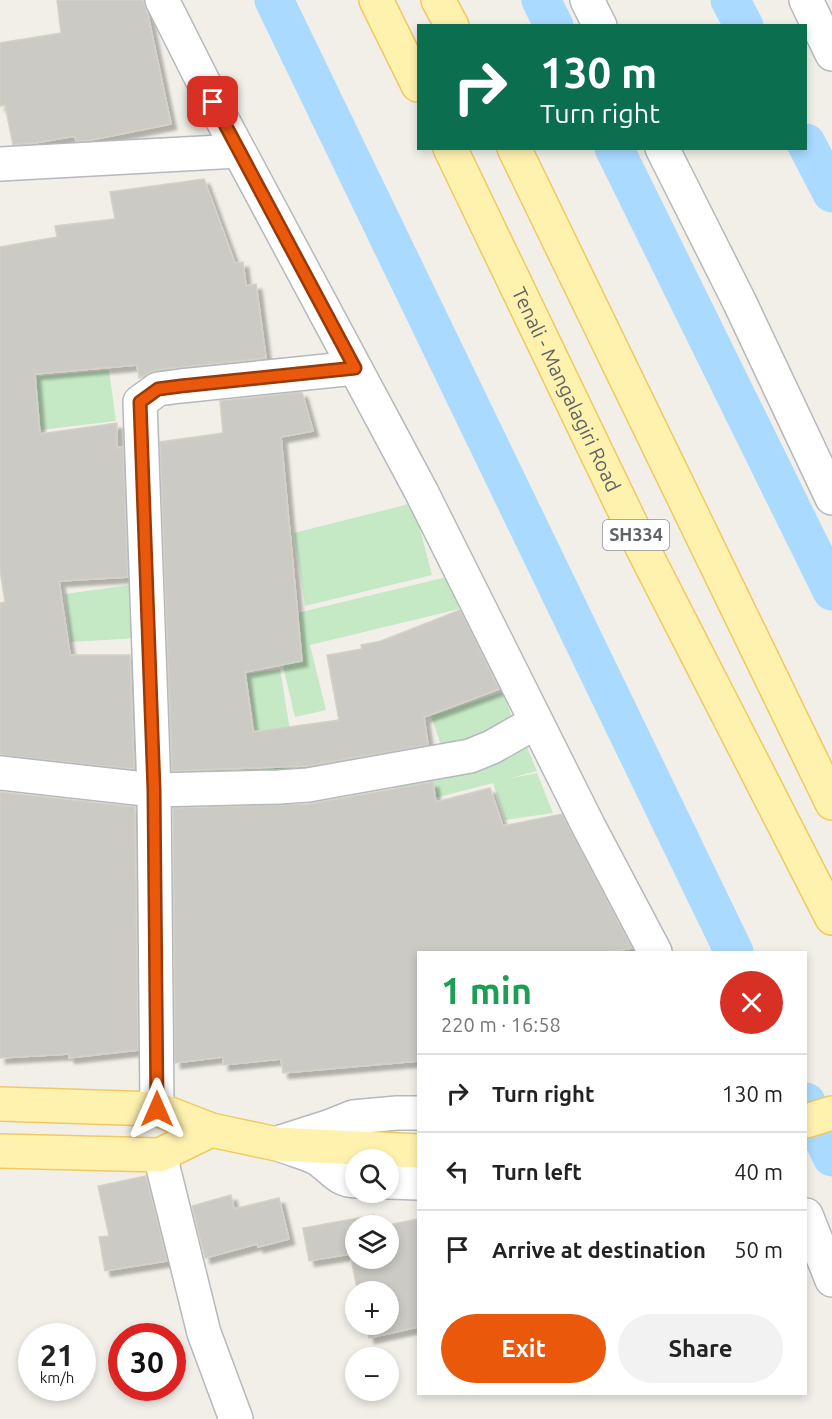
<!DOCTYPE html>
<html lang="en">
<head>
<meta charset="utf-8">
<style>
  body { margin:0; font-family:Ubuntu,sans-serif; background:#f2f2f2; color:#222; height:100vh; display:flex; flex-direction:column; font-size:22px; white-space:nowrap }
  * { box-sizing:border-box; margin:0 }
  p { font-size:20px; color:#767676 }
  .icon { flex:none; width:33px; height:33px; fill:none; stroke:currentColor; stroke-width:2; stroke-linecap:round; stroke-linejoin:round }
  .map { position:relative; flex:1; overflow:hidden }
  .side { position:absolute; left:417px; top:951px; width:390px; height:444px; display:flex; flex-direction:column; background:#fff; border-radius:0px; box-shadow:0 3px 9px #0003 }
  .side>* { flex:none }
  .hud { position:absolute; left:417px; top:24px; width:390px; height:126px; border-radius:0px; box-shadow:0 3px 9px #0003; background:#0b6e4f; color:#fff; overflow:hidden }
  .controls { position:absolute; left:345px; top:1149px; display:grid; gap:12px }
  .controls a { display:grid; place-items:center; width:54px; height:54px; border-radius:50%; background:#fff; box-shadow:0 3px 9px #0003; font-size:30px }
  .speed { position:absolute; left:18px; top:1323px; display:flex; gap:12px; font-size:30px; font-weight:700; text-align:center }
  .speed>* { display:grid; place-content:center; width:78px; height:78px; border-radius:50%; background:#fff; box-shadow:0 3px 9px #0003; line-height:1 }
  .speed small { font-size:15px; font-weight:400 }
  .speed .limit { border:9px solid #d22; background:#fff; color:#111 }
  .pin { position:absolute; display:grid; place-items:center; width:51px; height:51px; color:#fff; margin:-26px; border-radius:12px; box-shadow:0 3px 9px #0006 }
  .me { position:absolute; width:66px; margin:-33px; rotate:0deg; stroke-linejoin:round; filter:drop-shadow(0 0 4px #0008) }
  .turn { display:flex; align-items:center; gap:21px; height:126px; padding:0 24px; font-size:27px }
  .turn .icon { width:78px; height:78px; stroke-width:2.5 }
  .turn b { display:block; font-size:42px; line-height:51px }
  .round { display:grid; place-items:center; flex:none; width:63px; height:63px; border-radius:32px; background:#f2f2f2 }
  .headline { display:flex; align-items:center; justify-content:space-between; height:102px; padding:0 24px }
  h1 { font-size:36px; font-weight:700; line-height:45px; color:#1e9e55 }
  .button { display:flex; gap:12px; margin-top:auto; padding:12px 24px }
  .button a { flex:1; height:69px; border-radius:36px; background:#ea580c; color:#fff; font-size:24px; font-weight:700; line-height:69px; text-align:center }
  .button a+a { background:#f2f2f2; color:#222 }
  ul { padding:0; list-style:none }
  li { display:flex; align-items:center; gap:18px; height:78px; padding:0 24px; border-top:2px solid #e0e0e0 }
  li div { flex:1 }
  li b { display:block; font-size:22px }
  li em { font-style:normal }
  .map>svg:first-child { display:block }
  .green { fill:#c5e8c5 }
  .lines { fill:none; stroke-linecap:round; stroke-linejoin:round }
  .canal { stroke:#aadaff; stroke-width:39 }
  .building { fill:#cccac5; stroke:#d6d1c6; stroke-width:1.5; filter:url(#shadow) }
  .minor-casing { stroke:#b5b8bc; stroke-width:36 }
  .major-casing { stroke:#f2c960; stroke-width:36 }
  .minor { stroke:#fff; stroke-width:33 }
  .major { stroke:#fff2af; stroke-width:33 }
  .route-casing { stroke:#983908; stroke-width:15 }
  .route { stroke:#ea580c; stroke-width:10 }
  .labels { text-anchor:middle; stroke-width:6; stroke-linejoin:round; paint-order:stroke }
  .shield { fill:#fff; stroke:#8f9295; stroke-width:1.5 }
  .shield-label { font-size:18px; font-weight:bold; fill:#5f6368 }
  .street-label { font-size:20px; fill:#5f6368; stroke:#fff }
</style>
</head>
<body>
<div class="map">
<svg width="832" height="1419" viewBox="0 0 832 1419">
  <defs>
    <filter id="shadow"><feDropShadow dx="5.5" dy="5.5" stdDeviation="1.5" flood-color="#0004"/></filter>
  </defs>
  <rect width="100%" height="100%" fill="#f1efe8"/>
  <!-- green -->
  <g class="green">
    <polygon points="109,370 116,421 40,430 39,423 5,426 0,380"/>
    <polygon points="413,503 432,575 305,606 294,533"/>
    <polygon points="451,576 459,609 310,645 326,710 295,717 272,619"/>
    <polygon points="130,585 139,638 71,642 65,594"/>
    <polygon points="280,669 296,767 263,773 246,674"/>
    <polygon points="503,692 515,726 443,751 431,716"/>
    <polygon points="522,735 537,771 507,779 537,773 553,813 505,820 493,783 400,807 393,774"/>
  </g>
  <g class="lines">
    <!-- canal -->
    <g class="canal">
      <polyline points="274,0 734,952"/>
      <polyline points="541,0 554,26"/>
      <polyline points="730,0 744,26"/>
      <polyline points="806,143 832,193"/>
      <polyline points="614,148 832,591"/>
      <polyline points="806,1102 832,1157"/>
    </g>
  </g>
  <!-- building -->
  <g class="building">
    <polygon points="57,0 143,0 148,15 171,124 86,141 76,141 75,136 35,143 13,145 5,105 0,106 0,43 61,33"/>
    <polygon points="204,179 235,263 243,262 246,286 256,284 266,358 156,370 139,378 137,365 35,374 40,434 117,423 117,448 123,447 128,577 59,581 70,655 130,655 134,769 0,755 0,603 5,602 0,570 0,247 57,237 55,226 115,219 110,192"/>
    <polygon points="302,392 313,431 281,437 302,661 245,672 253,732 339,720 327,655 362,649 361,645 381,641 460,610 499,689 424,717 428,745 306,766 172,771 160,442 223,433 220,401"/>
    <polygon points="433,782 436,802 490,788 503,826 562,814 632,948 608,952 418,952 418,1061 283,1073 281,1059 223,1065 223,1057 175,1063 173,808 309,804"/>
    <polygon points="0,792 135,807 138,1050 69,1058 69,1054 0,1058"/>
    <polygon points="146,1176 167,1261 105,1271 99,1237 109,1236 98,1186"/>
    <polygon points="231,1195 234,1209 279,1198 289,1239 258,1247 257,1244 205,1258 192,1206"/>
    <polygon points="374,1215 376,1226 356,1226 356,1258 388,1258 388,1226 384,1226 418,1219 418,1327 369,1338 366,1324 388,1324 388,1292 358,1292 350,1254 309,1261 303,1228"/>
  </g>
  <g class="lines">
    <defs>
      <g id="minor">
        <polyline points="162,0 224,123 421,491 589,827 655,952"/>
        <polyline points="587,0 600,26"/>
        <polyline points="806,0 832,54"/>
        <polyline points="662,148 739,301 832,498"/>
        <polyline points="0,164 238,151"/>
        <polyline points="0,773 154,790 279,787 308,785 470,756 492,747 536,722"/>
        <polyline points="157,1109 154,790 140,402 158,389 181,386 355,368"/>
        <polyline points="278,1143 328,1127 353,1117 397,1113 418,1113"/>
        <path d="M281,1145c12,5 27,8 37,14 14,9 20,22 38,22"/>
        <polyline points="160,1155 204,1333 236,1419"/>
        <polyline points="388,1182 418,1183"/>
        <polyline points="806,1215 832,1280"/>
      </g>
      <g id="major">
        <polyline points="376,0 418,85"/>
        <polyline points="438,0 452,26"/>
        <path id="s1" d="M450,148l191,397 191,373"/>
        <polyline points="514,148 832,803"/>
        <polyline points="0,1104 157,1109 211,1130 277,1144 418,1151"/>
        <polyline points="806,1121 832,1113"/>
        <polyline points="0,1151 160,1155 211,1130"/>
      </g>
    </defs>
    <!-- minor casing -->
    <use href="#minor" class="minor-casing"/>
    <!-- major casing -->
    <use href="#major" class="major-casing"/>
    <!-- minor -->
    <use href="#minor" class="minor"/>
    <!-- major -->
    <use href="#major" class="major"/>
  </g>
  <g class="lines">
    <defs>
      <polyline id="route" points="157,1109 154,790 140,402 158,389 181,386 355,368 213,102"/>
    </defs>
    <!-- route casing -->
    <use href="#route" class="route-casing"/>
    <!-- route -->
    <use href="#route" class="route"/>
  </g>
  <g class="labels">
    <!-- shield labels -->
    <rect class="shield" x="603" y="520" width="66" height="30" rx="4.5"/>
    <g class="shield-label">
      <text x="636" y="541">SH334</text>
    </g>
    <!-- street labels -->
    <g class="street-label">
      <text dy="7" stroke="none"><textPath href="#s1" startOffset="268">Tenali - Mangalagiri Road</textPath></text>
    </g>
  </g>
</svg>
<div class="controls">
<a><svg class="icon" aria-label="search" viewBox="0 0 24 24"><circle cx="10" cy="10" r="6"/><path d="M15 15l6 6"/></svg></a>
<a><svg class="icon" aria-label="layers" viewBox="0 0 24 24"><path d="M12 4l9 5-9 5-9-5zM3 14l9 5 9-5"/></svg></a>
<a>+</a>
<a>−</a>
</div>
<div class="speed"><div>21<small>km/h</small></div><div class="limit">30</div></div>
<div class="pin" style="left:213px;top:102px;background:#d93025"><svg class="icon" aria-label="arrive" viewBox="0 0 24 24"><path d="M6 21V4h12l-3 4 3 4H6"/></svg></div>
<svg class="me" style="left:157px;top:1109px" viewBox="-20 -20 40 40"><path d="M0-17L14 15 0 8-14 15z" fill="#ea580c" stroke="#fff" stroke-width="4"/></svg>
<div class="hud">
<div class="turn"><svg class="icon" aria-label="right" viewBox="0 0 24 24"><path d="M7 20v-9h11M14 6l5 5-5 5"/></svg><div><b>130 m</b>Turn right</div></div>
</div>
<section class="side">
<div class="headline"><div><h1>1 min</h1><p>220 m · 16:58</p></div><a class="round" style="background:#d93025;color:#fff"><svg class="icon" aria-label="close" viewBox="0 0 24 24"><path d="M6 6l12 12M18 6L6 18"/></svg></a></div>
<ul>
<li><svg class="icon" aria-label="right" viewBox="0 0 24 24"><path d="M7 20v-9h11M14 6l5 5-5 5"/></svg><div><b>Turn right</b></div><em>130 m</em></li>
<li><svg class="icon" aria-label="left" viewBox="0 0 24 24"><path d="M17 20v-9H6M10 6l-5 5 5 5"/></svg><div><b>Turn left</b></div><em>40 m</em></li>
<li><svg class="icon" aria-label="arrive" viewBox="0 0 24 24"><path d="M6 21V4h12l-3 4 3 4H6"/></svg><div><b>Arrive at destination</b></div><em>50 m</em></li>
</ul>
<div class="button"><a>Exit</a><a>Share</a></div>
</section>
</div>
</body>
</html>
